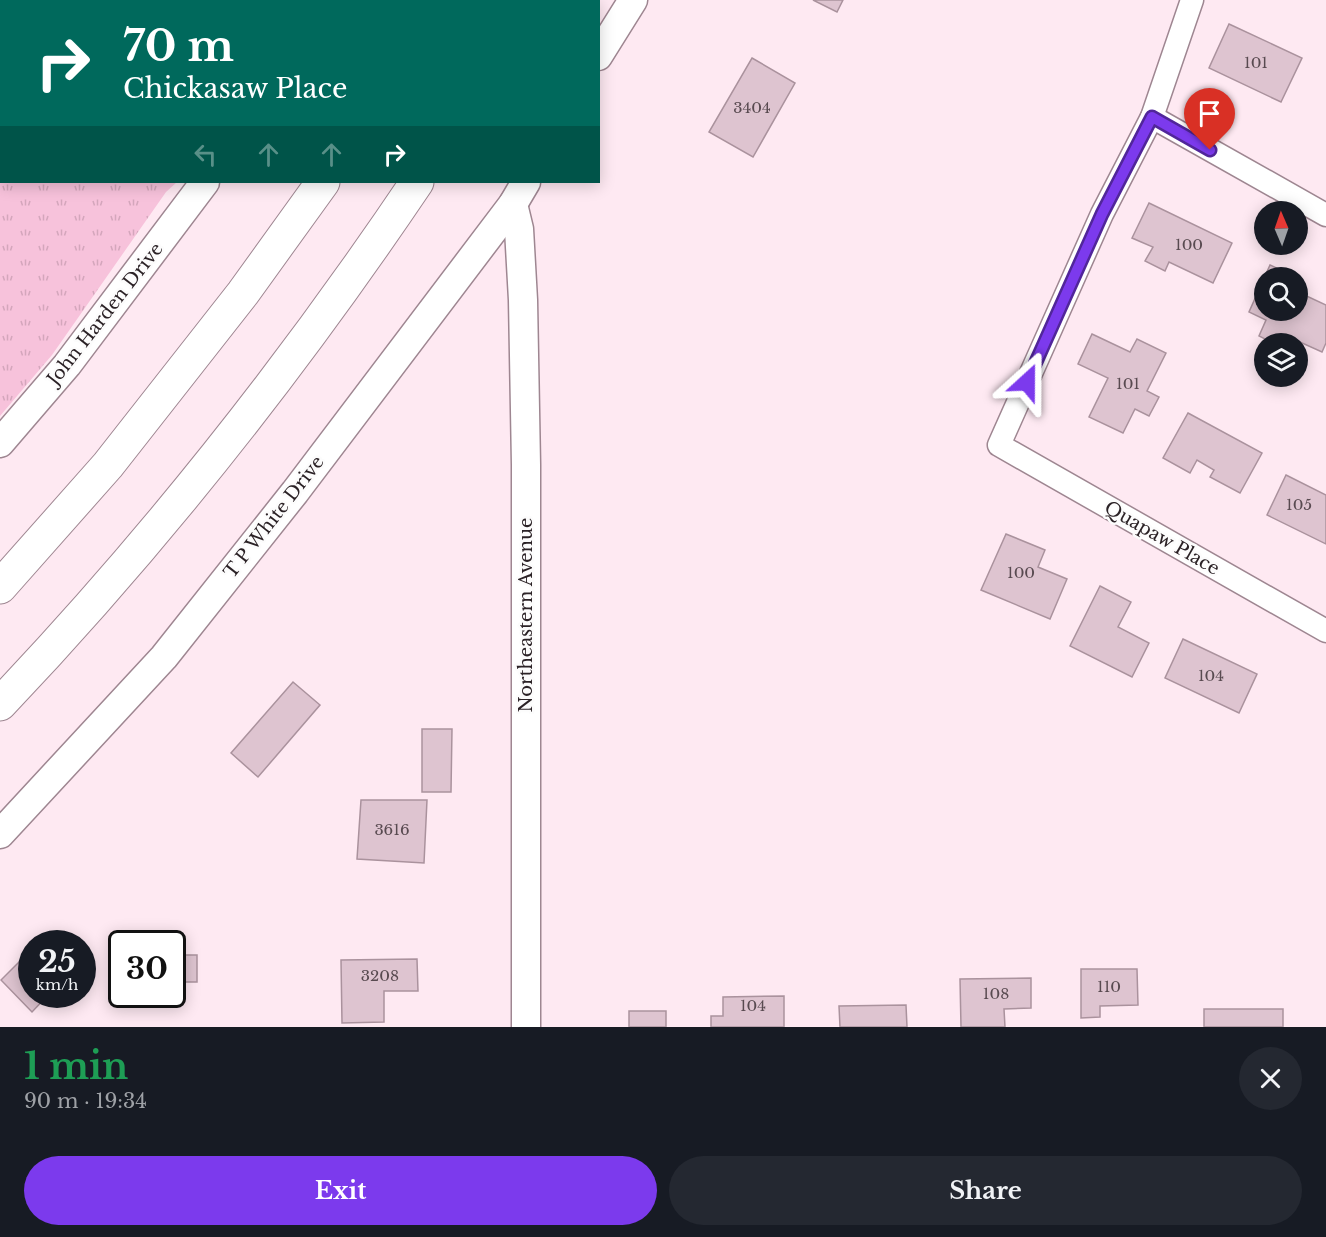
<!DOCTYPE html>
<html lang="en">
<head>
<meta charset="utf-8">
<style>
  body { margin:0; font-family:"Libre Baskerville",serif; background:#242831; color:#f1f3f6; height:100vh; display:flex; flex-direction:column; font-size:22px; white-space:nowrap }
  * { box-sizing:border-box; margin:0 }
  p { font-size:20px; color:#9ea1a6 }
  .icon { flex:none; width:33px; height:33px; fill:none; stroke:currentColor; stroke-width:2; stroke-linecap:round; stroke-linejoin:round }
  .map { position:relative; height:1027px; overflow:hidden }
  .side { display:flex; flex-direction:column; background:#171b24; flex:1 }
  .side>* { flex:none }
  .guide { position:absolute; left:0px; top:0px; width:600px; height:183px; box-shadow:0 3px 15px #0003; background:#00695c; color:#fff; overflow:hidden }
  .needle { width:39px; rotate:358deg }
  .tools { position:absolute; left:1254px; top:201px; display:grid; gap:12px }
  .tools a { display:grid; place-items:center; width:54px; height:54px; border-radius:50%; background:#171b24; box-shadow:0 3px 15px #0003; font-size:30px }
  .speed { position:absolute; left:18px; top:930px; display:flex; gap:12px; font-size:30px; font-weight:700; text-align:center }
  .speed>* { display:grid; place-content:center; width:78px; height:78px; border-radius:50%; background:#171b24; box-shadow:0 3px 15px #0003; line-height:1 }
  .speed small { font-size:15px; font-weight:400 }
  .speed .limit { border:3px solid #111; border-radius:9px; background:#fff; color:#111 }
  .pin { position:absolute; display:grid; place-items:center; width:51px; height:51px; color:#fff; margin:-62px -26px; border-radius:50% 50% 50% 0; rotate:-45deg; box-shadow:0 0 6px #0007 }
  .pin .icon { rotate:45deg }
  .me { position:absolute; width:66px; margin:-33px; rotate:24deg; stroke-linejoin:round; filter:drop-shadow(0 0 4px #0008) }
  .turn { display:flex; align-items:center; gap:21px; height:126px; padding:0 24px; font-size:27px }
  .turn .icon { width:78px; height:78px; stroke-width:2.5 }
  .turn b { display:block; font-size:42px; line-height:51px }
  .lanes { display:flex; align-items:center; height:57px; padding:0 24px; background:#0003; justify-content:center; gap:30px; direction:ltr }
  .lanes .off { opacity:.35 }
  .round { display:grid; place-items:center; flex:none; width:63px; height:63px; border-radius:32px; background:#242831 }
  .headline { display:flex; align-items:center; justify-content:space-between; height:102px; padding:0 24px }
  h1 { font-size:36px; font-weight:700; line-height:45px; color:#1e9e55 }
  .button { display:flex; gap:12px; margin-top:auto; padding:12px 24px }
  .button a { flex:1; height:69px; border-radius:36px; background:#7c3aed; color:#fff; font-size:24px; font-weight:700; line-height:69px; text-align:center }
  .button a+a { background:#242831; color:#f1f3f6 }
  .map>svg:first-child { display:block }
  .grass { fill:url(#grass-tufts) }
  .building { fill:#dec4d0; stroke:#aa929d; stroke-width:1.5 }
  .lines { fill:none; stroke-linecap:round; stroke-linejoin:round }
  .service-casing { stroke:#9e8691; stroke-width:13 }
  .minor-casing { stroke:#9e8691; stroke-width:25 }
  .tertiary-casing { stroke:#9e8691; stroke-width:31 }
  .motorway-casing { stroke:#9e8691; stroke-width:35 }
  .service { stroke:#fff; stroke-width:10 }
  .minor { stroke:#fff; stroke-width:22 }
  .tertiary { stroke:#fff; stroke-width:28 }
  .motorway { stroke:#fff; stroke-width:33 }
  .route-casing { stroke:#51269a; stroke-width:15 }
  .route { stroke:#7c3aed; stroke-width:10 }
  .labels { text-anchor:middle; stroke-width:5; stroke-linejoin:round; paint-order:stroke }
  .number-label { font-size:15px; fill:#584a50 }
  .street-label { font-size:18px; fill:#2b2226; stroke:#fcfcfc }
</style>
</head>
<body>
<div class="map">
<svg width="1326" height="1027" viewBox="0 0 1326 1027">
  <defs>
    <pattern id="grass-tufts" width="24" height="20" patternUnits="userSpaceOnUse" patternTransform="scale(1.5)"><rect width="24" height="20" fill="#f7c2db"/><path d="M3 7l-1-3M5 7V3M7 7l1-3M15 17l-1-3M17 17v-4M19 17l1-3" fill="none" stroke="#d4a6bc"/></pattern>
  </defs>
  <rect width="100%" height="100%" fill="#fee9f2"/>
  <!-- grass -->
  <polygon class="grass" points="0,18 2,182 177,182 166,192 52,355 0,416"/>
  <!-- building -->
  <g class="building">
    <polygon points="813,0 843,0 837,12"/>
    <polygon points="1229,24 1302,58 1281,102 1209,68"/>
    <polygon points="752,58 795,83 753,157 709,132"/>
    <polygon points="1149,203 1232,243 1213,283 1169,262 1165,271 1145,261 1153,247 1132,238"/>
    <polygon points="1270,265 1297,278 1264,278 1264,310 1298,310 1298,292 1326,305 1326,343 1322,352 1300,342 1298,348 1298,344 1275,344 1259,336 1266,320 1249,312"/>
    <polygon points="1092,334 1130,352 1137,339 1166,353 1147,391 1159,397 1149,416 1135,409 1123,433 1089,417 1108,378 1078,364"/>
    <polygon points="1188,413 1262,453 1240,493 1210,477 1214,470 1197,460 1190,473 1163,458"/>
    <polygon points="1286,475 1326,495 1326,544 1267,515"/>
    <polygon points="1006,534 1045,550 1038,567 1067,579 1050,619 981,590"/>
    <polygon points="1100,586 1131,602 1118,627 1149,643 1132,677 1070,646"/>
    <polygon points="1183,639 1257,674 1239,713 1165,678"/>
    <polygon points="293,682 320,705 258,777 231,753"/>
    <polygon points="422,729 452,729 451,792 422,792"/>
    <polygon points="361,800 427,800 424,863 357,859"/>
    <polygon points="28,953 32,957 32,994 49,994 32,1012 1,980"/>
    <rect x="172" y="955" width="25" height="27"/>
    <polygon points="417,959 418,991 384,991 384,1022 342,1023 341,960"/>
    <polygon points="1081,969 1137,969 1138,1005 1100,1006 1100,1017 1081,1018"/>
    <polygon points="1031,978 1031,1008 1004,1009 1005,1027 961,1027 960,979"/>
    <polygon points="784,996 784,1027 711,1027 711,1016 723,1016 723,997"/>
    <polygon points="906,1005 907,1027 840,1027 839,1006"/>
    <rect x="1204" y="1009" width="79" height="18"/>
    <rect x="629" y="1011" width="37" height="16"/>
  </g>
  <g class="lines">
    <defs>
      <g id="service">
        <polyline points="42,0 45,2"/>
        <polyline points="125,2 126,0"/>
        <polyline points="228,2 229,0"/>
      </g>
      <g id="minor">
        <polyline points="1192,0 1152,117 1102,214 999,445 1326,631"/>
        <polyline points="1152,117 1326,215"/>
      </g>
      <g id="tertiary">
        <polyline points="329,2 330,0"/>
        <polyline points="598,56 633,0"/>
        <polyline points="513,204 519,229 523,300 526,465 526,1027"/>
        <polyline points="0,443 67,365 205,182"/>
        <polyline points="0,834 164,657 295,492 513,204 526,182"/>
      </g>
      <g id="motorway">
        <polyline points="441,2 442,0"/>
        <polyline points="535,2 536,0"/>
        <polyline points="0,587 108,465 243,293 323,182"/>
        <path d="M0,704c153,-161 293,-338 417,-522"/>
      </g>
    </defs>
    <!-- service casing -->
    <use href="#service" class="service-casing"/>
    <!-- minor casing -->
    <use href="#minor" class="minor-casing"/>
    <!-- tertiary casing -->
    <use href="#tertiary" class="tertiary-casing"/>
    <!-- motorway casing -->
    <use href="#motorway" class="motorway-casing"/>
    <!-- service -->
    <use href="#service" class="service"/>
    <!-- minor -->
    <use href="#minor" class="minor"/>
    <!-- tertiary -->
    <use href="#tertiary" class="tertiary"/>
    <!-- motorway -->
    <use href="#motorway" class="motorway"/>
  </g>
  <g class="lines">
    <defs>
      <polyline id="route" points="1027,382 1102,214 1152,117 1210,150"/>
    </defs>
    <!-- route casing -->
    <use href="#route" class="route-casing"/>
    <!-- route -->
    <use href="#route" class="route"/>
  </g>
  <g class="labels">
    <!-- number labels -->
    <g class="number-label">
      <text x="1256" y="68">101</text>
      <text x="752" y="113">3404</text>
      <text x="1189" y="250">100</text>
      <text x="1128" y="389">101</text>
      <text x="1299" y="510">105</text>
      <text x="1021" y="578">100</text>
      <text x="1211" y="681">104</text>
      <text x="392" y="835">3616</text>
      <text x="380" y="981">3208</text>
      <text x="1109" y="992">110</text>
      <text x="996" y="999">108</text>
      <text x="753" y="1011">104</text>
    </g>
    <!-- street labels -->
    <g class="street-label">
      <text transform="translate(105 314) rotate(-52)" y="6">John Harden Drive</text>
      <text transform="translate(274 517) rotate(-52)" y="6">T P White Drive</text>
      <text transform="translate(1162 538) rotate(30)" y="6">Quapaw Place</text>
      <text transform="translate(526 615) rotate(-90)" y="6">Northeastern Avenue</text>
    </g>
  </g>
</svg>
<div class="tools">
<a><svg class="needle" viewBox="-14 -14 28 28"><path d="M0-13l5 13h-10z" fill="#e53935"/><path d="M0 13l5-13h-10z" fill="#9ea1a6"/></svg></a>
<a><svg class="icon" aria-label="search" viewBox="0 0 24 24"><circle cx="10" cy="10" r="6"/><path d="M15 15l6 6"/></svg></a>
<a><svg class="icon" aria-label="layers" viewBox="0 0 24 24"><path d="M12 4l9 5-9 5-9-5zM3 14l9 5 9-5"/></svg></a>
</div>
<div class="speed"><div>25<small>km/h</small></div><div class="limit">30</div></div>
<div class="pin" style="left:1210px;top:150px;background:#d93025"><svg class="icon" aria-label="arrive" viewBox="0 0 24 24"><path d="M6 21V4h12l-3 4 3 4H6"/></svg></div>
<svg class="me" style="left:1027px;top:382px" viewBox="-20 -20 40 40"><path d="M0-17L14 15 0 8-14 15z" fill="#7c3aed" stroke="#fff" stroke-width="4"/></svg>
<div class="guide">
<div class="turn"><svg class="icon" aria-label="right" viewBox="0 0 24 24"><path d="M7 20v-9h11M14 6l5 5-5 5"/></svg><div><b>70 m</b>Chickasaw Place</div></div>
<div class="lanes"><svg class="icon off" aria-label="left" viewBox="0 0 24 24"><path d="M17 20v-9H6M10 6l-5 5 5 5"/></svg><svg class="icon off" aria-label="ahead" viewBox="0 0 24 24"><path d="M12 20V5M6 11l6-6 6 6"/></svg><svg class="icon off" aria-label="ahead" viewBox="0 0 24 24"><path d="M12 20V5M6 11l6-6 6 6"/></svg><svg class="icon" aria-label="right" viewBox="0 0 24 24"><path d="M7 20v-9h11M14 6l5 5-5 5"/></svg></div>
</div>
</div>
<section class="side">
<div class="headline"><div><h1>1 min</h1><p>90 m · 19:34</p></div><a class="round"><svg class="icon" aria-label="close" viewBox="0 0 24 24"><path d="M6 6l12 12M18 6L6 18"/></svg></a></div>
<div class="button"><a>Exit</a><a>Share</a></div>
</section>
</body>
</html>
